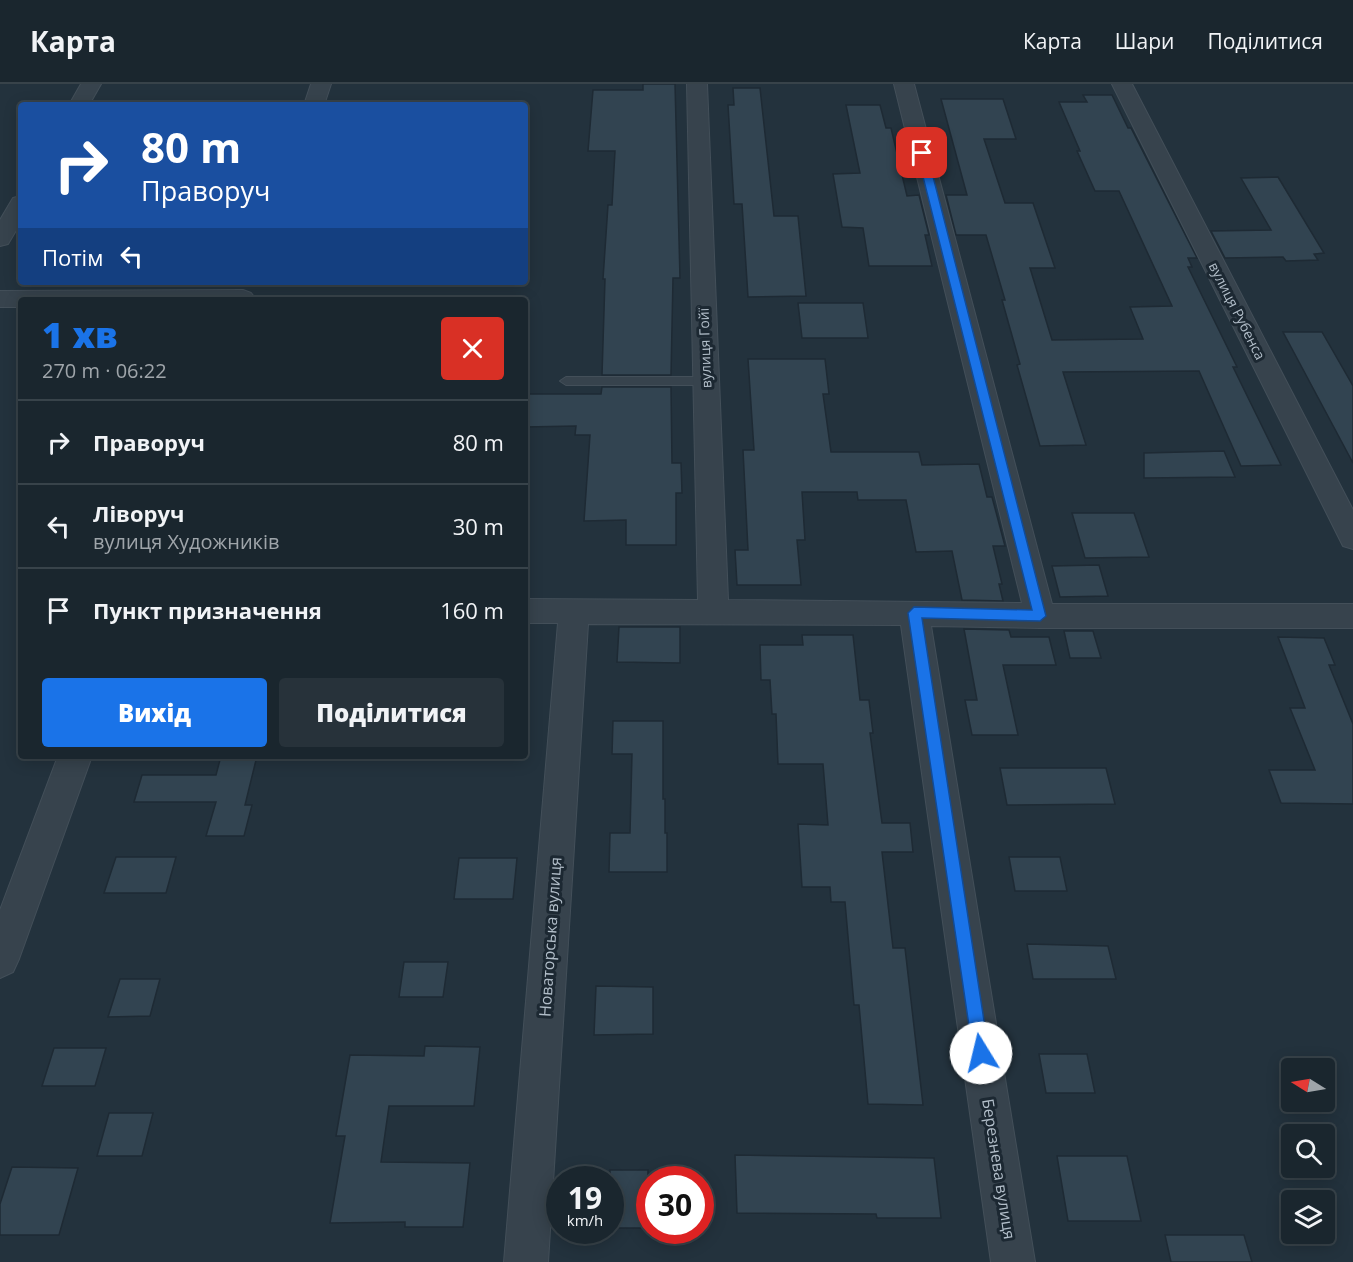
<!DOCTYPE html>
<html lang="uk">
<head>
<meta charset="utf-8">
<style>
  body { margin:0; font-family:"Open Sans",sans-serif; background:#27323a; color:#f1f3f6; height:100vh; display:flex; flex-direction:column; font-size:22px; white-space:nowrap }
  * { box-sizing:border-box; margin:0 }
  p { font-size:20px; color:#9fa5aa }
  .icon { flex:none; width:33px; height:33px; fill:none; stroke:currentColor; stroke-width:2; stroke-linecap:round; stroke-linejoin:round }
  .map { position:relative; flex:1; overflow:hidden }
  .drawer { position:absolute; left:18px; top:213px; width:510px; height:462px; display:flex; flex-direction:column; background:#1a262e; border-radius:6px; box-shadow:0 3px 15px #0003,0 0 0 2px #38434a }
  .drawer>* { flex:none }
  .top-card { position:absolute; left:18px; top:18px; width:510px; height:183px; border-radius:6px; box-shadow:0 3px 15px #0003,0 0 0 2px #38434a; background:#1a4fa0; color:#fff; overflow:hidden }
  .needle { width:39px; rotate:281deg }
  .fabs { position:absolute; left:1281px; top:974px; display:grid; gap:12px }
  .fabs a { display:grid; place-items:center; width:54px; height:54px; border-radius:6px; background:#1a262e; box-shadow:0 3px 15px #0003,0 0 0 2px #38434a; font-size:30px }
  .speed { position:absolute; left:546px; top:1082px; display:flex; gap:12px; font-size:30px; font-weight:700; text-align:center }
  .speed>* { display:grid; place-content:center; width:78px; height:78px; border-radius:50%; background:#1a262e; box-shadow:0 3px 15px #0003,0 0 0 2px #38434a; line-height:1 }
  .speed small { font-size:15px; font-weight:400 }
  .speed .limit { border:9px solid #d22; background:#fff; color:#111 }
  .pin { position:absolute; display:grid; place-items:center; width:51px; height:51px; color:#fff; margin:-26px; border-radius:12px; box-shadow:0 3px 9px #0006 }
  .me { position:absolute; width:66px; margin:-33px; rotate:351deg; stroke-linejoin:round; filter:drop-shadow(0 0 4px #0008) }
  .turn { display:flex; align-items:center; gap:21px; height:126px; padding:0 24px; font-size:27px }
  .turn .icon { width:78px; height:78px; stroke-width:2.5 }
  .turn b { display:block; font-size:42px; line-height:51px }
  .then { display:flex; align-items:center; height:57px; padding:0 24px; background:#0003; gap:12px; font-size:22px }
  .round { display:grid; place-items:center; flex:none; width:63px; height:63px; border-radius:6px; background:#27323a }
  .overview { display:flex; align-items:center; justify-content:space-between; height:102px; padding:0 24px }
  h1 { font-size:36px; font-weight:800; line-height:45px; color:#1a73e8 }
  .action { display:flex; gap:12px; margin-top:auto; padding:12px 24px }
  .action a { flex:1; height:69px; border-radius:6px; background:#1a73e8; color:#fff; font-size:24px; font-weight:800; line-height:69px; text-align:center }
  .action a+a { background:#27323a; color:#f1f3f6 }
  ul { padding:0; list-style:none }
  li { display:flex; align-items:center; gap:18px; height:84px; padding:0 24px; border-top:2px solid #38434a }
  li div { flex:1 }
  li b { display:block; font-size:22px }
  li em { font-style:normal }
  header { display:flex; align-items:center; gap:36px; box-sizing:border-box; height:84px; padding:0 30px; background:#1a262e; border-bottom:2px solid #38434a }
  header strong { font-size:28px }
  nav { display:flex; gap:33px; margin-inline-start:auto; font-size:21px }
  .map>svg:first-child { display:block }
  .building { fill:#324451; stroke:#1e2a34; stroke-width:1.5 }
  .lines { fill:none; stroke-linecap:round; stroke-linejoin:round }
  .service-casing { stroke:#434f59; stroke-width:2 }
  .minor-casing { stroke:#434f59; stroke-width:2 }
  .service { fill:#37434d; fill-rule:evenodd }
  .minor { fill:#37434d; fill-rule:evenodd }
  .route { fill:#1a73e8; stroke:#114b97; stroke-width:1.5 }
  .labels { text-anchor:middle; stroke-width:6; stroke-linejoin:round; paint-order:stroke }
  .far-street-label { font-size:14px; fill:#b2bec9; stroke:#1c2832 }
  .street-label { font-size:16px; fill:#b2bec9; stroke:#1c2832 }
</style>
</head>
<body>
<header>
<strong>Карта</strong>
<nav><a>Карта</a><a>Шари</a><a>Поділитися</a></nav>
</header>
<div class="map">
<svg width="1353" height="1178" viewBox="0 0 1353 1178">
  <rect width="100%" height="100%" fill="#23323d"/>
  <!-- building -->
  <g class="building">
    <polygon points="643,0 675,0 680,194 673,194 671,291 602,291 605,195 603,195 608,121 612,121 615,67 588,67 593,6 643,6"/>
    <polygon points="733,4 760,4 774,132 798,132 806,212 748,213 742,120 734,120 728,21 734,21"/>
    <polygon points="1083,11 1112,11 1128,44 1131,44 1197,174 1188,174 1192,183 1188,183 1237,283 1233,283 1281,381 1241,382 1199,287 1063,288 1086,361 1040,362 1017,281 1020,280 1002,216 1005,216 986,151 956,151 946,111 967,111 941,15 1003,15 1016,55 984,55 1005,119 1033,119 1055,184 1030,184 1052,256 1143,255 1130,223 1172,222 1119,107 1095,107 1077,67 1080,67 1059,18 1087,18"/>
    <polygon points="846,21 880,21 886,44 891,44 907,112 919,111 929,151 925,151 932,182 869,182 863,144 842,143 833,90 860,89"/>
    <polygon points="1278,93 1324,169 1314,170 1318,176 1286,177 1283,173 1225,174 1211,147 1271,146 1241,94"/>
    <polygon points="798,219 863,219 868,254 802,254"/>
    <polygon points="1283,248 1322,248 1353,302 1353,379"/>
    <polygon points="748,275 825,275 829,310 823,310 831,368 919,368 922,381 979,380 987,413 992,413 1005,462 993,462 1002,500 999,500 1003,517 962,516 952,467 916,468 906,416 858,416 857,408 802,408 805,456 797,456 801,501 737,501 735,466 748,466 743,366 754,366"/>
    <polygon points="602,303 671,303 672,379 681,379 682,409 676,409 676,461 626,461 626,436 584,437 590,351 575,351 576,342 525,343 525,310 601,310"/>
    <polygon points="1224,367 1235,393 1144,394 1144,369"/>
    <polygon points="1072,429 1134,429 1149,473 1085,474"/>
    <polygon points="1099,481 1108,512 1060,513 1052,482"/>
    <polygon points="619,543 680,543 680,579 617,578"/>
    <polygon points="964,545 1009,546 1011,553 1049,553 1056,581 1003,581 1018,651 972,651 965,616 977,616"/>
    <polygon points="1064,547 1093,547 1101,574 1070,574"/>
    <polygon points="802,551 853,551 860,616 869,616 873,649 870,649 882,739 910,739 913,768 882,768 893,864 905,864 923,1021 868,1020 859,921 854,921 845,818 831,818 830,803 802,803 798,740 828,741 823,680 778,680 776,630 772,630 770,596 761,596 760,561 803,561"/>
    <polygon points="1278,553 1324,554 1335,581 1329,581 1353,640 1353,720 1281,719 1269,686 1315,686 1290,624 1305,624"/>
    <polygon points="613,637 663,637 663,715 665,715 665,749 667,749 667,788 609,788 610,749 630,749 632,670 612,670"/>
    <polygon points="221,672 257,672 245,721 252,721 244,752 206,752 216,718 134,718 142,691 216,691"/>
    <polygon points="1000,684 1106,684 1115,720 1007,721"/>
    <polygon points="116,773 176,773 166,809 104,809"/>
    <polygon points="1009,773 1060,773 1067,807 1015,807"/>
    <polygon points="459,774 517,774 513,815 454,815"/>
    <polygon points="1027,860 1108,862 1116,895 1033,895"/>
    <polygon points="404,878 448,878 443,913 399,913"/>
    <polygon points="120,895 160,895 150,932 108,933"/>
    <polygon points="596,902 653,903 653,950 594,951"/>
    <polygon points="425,962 480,963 474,1022 389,1022 381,1078 470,1079 463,1143 405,1143 405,1138 330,1139 345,1052 336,1052 350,971 424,972"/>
    <polygon points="54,964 106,964 95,1002 42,1002"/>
    <polygon points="1039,970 1087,970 1095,1009 1046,1009"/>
    <polygon points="109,1029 153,1029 142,1072 97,1072"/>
    <polygon points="735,1071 934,1074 941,1134 877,1134 876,1130 737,1129"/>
    <polygon points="1057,1072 1127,1072 1141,1137 1068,1137"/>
    <polygon points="12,1083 78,1084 59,1151 0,1151 0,1120"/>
    <polygon points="610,1086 648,1086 647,1144 610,1144"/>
    <polygon points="1165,1151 1244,1151 1252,1178 1171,1178"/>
  </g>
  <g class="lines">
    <defs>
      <polygon id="service" points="566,293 706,293 712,297 706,301 566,301 560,297"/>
      <g id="minor">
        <polygon points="81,0 101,0 89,21 69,21"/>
        <polygon points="311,0 331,0 324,21 304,21"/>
        <polygon points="687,0 707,0 728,516 1022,519 894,0 914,0 1052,520 1353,520 1353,544 1040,544 931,542 1035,1178 991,1178 901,541 588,540 548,1178 504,1178 558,539 525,539 525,515 698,516"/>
        <polygon points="1112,0 1132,0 1353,426 1353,465 1343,462"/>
        <polygon points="21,112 21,138 8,160 0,162 0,136 13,114"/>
        <polygon points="243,206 251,209 255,214 254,216 21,216 21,223 0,223 0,207"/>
        <polygon points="58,672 92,672 19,875 13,888 0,894 0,826"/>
      </g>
    </defs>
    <!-- service casing -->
    <use href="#service" class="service-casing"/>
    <!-- minor casing -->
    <use href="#minor" class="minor-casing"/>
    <!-- service -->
    <use href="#service" class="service"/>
    <!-- minor -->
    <use href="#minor" class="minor"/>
  </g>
  <!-- route -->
  <polygon class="route" points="922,67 927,69 1046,532 1040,537 922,534 989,969 987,975 981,978 975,975 973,969 908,529 914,523 1032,526 917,69"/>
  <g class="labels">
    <!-- far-street labels -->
    <g class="far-street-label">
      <text transform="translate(1237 227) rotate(63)" y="5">вулиця Рубенса</text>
      <text transform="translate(705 264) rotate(-92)" y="5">вулиця Гойї</text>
    </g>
    <!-- street labels -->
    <g class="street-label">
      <text transform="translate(550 853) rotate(-86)" y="6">Новаторська вулиця</text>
      <text transform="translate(999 1085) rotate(81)" y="6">Березнева вулиця</text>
    </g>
  </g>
</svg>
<div class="fabs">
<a><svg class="needle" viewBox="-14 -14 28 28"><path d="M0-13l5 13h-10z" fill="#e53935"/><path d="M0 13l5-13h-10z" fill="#9fa5aa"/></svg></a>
<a><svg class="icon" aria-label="search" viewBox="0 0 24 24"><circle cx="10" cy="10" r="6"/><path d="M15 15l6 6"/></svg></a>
<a><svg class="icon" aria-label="layers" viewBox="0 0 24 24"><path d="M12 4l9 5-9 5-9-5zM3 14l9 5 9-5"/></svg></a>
</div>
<div class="speed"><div>19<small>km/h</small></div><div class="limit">30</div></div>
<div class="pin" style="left:922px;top:69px;background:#d93025"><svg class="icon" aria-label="arrive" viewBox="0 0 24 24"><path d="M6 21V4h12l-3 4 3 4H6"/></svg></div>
<svg class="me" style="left:981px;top:969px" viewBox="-20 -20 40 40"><circle r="19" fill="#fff"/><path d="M0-13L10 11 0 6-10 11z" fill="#1a73e8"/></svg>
<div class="top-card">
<div class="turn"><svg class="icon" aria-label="right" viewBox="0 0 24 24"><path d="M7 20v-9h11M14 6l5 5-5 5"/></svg><div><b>80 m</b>Праворуч</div></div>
<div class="then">Потім<svg class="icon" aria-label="left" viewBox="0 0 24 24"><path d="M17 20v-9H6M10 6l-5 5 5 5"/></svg></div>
</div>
<section class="drawer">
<div class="overview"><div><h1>1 хв</h1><p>270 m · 06:22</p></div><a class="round" style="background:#d93025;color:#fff"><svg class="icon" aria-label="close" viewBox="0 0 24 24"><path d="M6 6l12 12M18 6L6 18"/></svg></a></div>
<ul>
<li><svg class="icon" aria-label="right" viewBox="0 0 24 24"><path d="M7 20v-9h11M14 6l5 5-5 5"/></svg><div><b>Праворуч</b></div><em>80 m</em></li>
<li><svg class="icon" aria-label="left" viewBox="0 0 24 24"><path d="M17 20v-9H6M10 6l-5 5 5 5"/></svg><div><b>Ліворуч</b><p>вулиця Художників</p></div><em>30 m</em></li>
<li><svg class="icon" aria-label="arrive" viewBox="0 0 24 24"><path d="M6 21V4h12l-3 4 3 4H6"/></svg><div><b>Пункт призначення</b></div><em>160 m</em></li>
</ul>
<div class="action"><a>Вихід</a><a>Поділитися</a></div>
</section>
</div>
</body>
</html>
